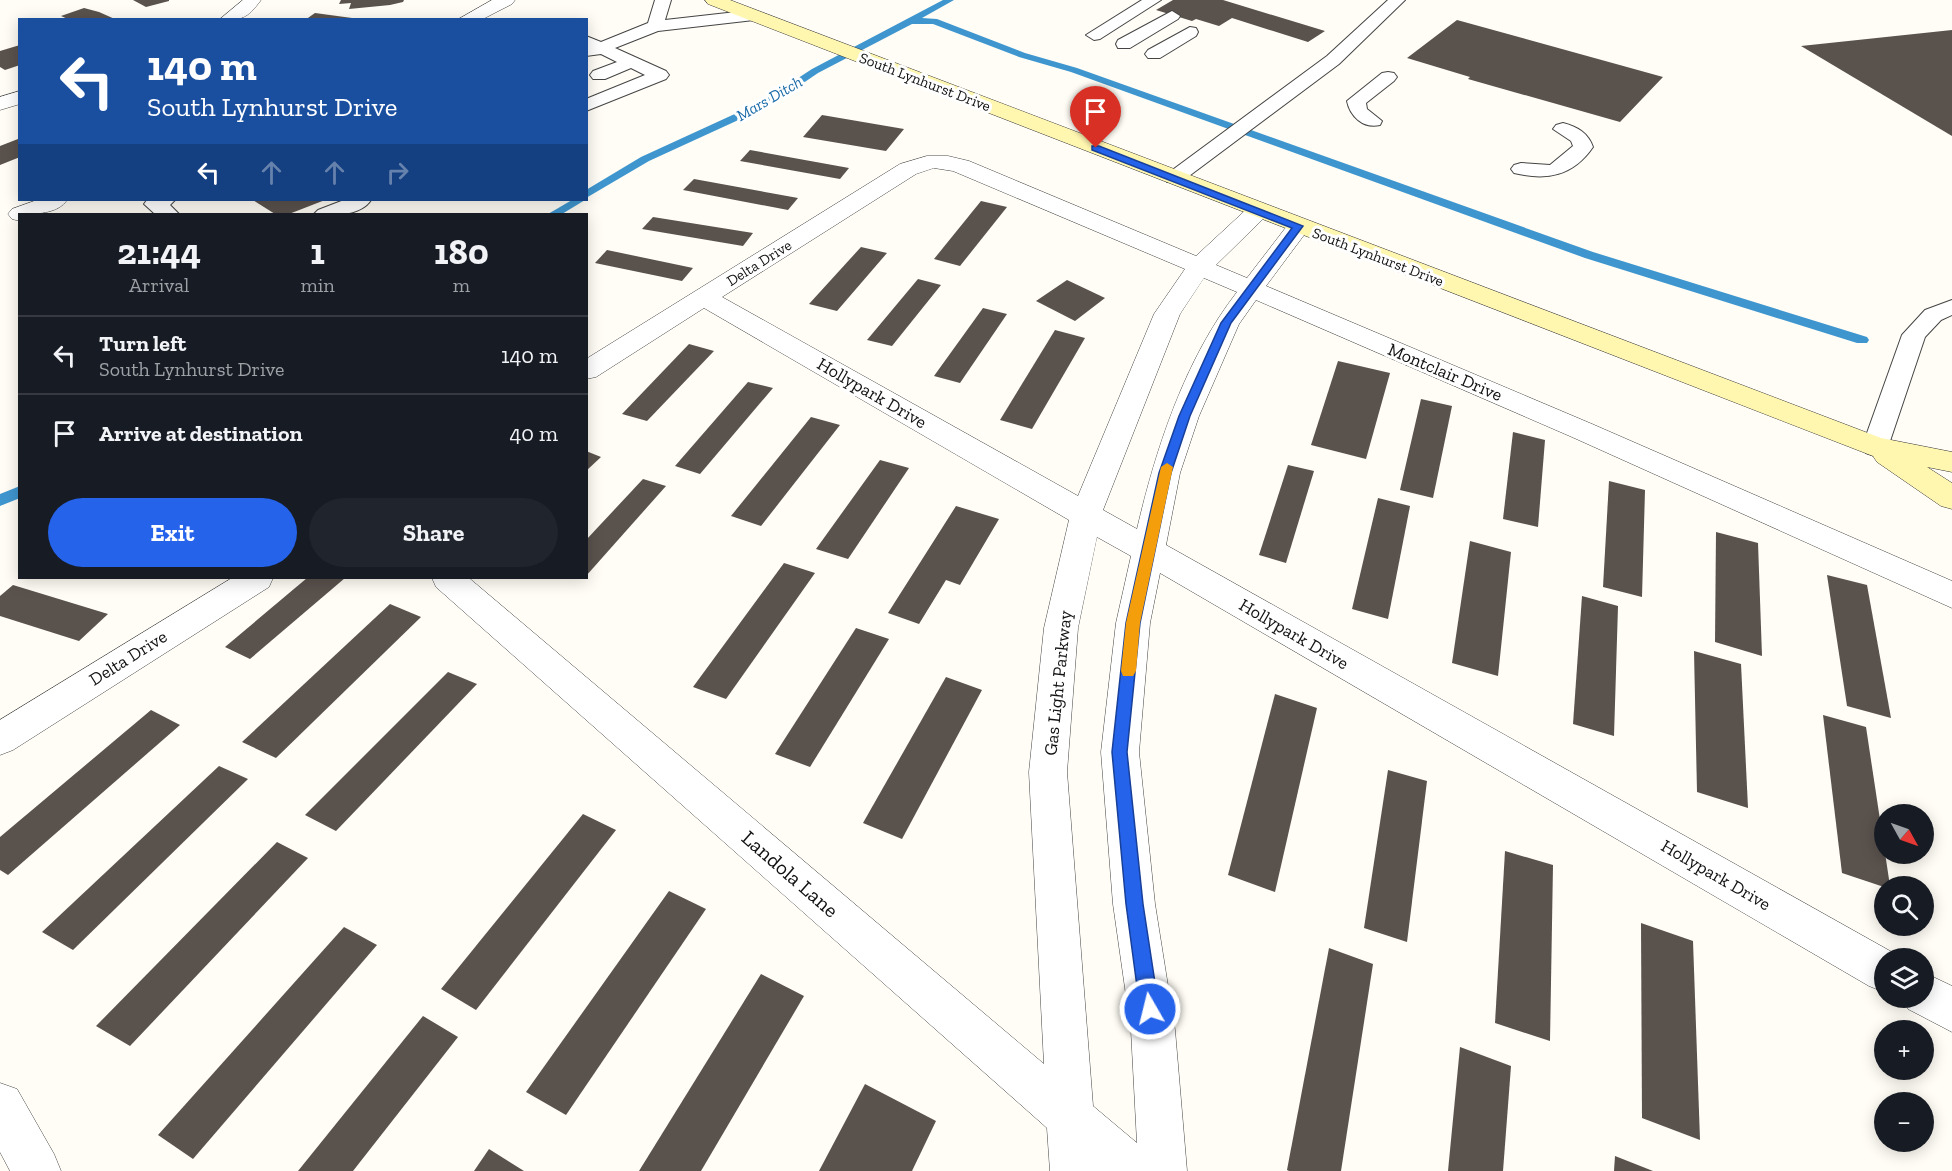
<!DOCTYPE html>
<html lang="en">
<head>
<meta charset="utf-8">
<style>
  body { margin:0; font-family:"Zilla Slab",serif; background:#20242c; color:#f1f3f6; height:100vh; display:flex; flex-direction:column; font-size:22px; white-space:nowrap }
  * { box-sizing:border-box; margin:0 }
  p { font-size:20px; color:#9ea1a6 }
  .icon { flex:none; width:33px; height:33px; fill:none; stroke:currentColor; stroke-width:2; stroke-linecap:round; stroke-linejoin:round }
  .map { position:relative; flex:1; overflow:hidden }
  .sheet { position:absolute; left:18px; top:213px; width:570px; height:366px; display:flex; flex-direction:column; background:#171b24; border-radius:0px; box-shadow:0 3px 15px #0003 }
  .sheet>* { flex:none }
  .guide { position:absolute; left:18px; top:18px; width:570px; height:183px; border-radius:0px; box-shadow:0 3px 15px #0003; background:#1a4fa0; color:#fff; overflow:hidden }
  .needle { width:39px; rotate:130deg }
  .buttons { position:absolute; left:1874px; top:804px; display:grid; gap:12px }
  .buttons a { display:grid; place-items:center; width:60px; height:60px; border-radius:50%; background:#171b24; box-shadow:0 3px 15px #0003; font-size:30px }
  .pin { position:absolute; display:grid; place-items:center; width:51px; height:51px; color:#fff; margin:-62px -26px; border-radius:50% 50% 50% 0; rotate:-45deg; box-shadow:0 0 6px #0007 }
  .pin .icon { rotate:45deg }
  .me { position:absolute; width:66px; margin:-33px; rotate:352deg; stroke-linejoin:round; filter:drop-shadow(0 0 4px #0008) }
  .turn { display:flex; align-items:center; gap:21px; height:126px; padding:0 30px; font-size:27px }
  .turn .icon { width:78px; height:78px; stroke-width:2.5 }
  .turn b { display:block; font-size:42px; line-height:51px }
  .lanes { display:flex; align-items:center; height:57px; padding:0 30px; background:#0003; justify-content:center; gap:30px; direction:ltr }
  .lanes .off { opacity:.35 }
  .eta { display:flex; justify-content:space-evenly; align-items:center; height:102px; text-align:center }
  .eta b { font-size:36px; font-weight:700; line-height:42px }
  .button { display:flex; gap:12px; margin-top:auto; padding:12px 30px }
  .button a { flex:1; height:69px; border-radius:36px; background:#2563eb; color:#fff; font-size:24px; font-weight:700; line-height:69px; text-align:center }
  .button a+a { background:#20242c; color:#f1f3f6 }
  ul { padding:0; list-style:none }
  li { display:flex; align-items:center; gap:18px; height:78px; padding:0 30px; border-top:2px solid #363941 }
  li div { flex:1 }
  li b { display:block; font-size:22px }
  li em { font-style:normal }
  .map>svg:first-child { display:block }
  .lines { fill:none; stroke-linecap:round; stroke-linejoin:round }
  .stream { fill:#3f96cf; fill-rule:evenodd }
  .building { fill:#5a524d }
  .service-casing { stroke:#444; stroke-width:2 }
  .minor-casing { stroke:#444; stroke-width:1 }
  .tertiary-casing { stroke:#444; stroke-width:1 }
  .secondary-casing { stroke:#333; stroke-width:1 }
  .service { fill:#fff; fill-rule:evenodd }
  .minor { fill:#fff; fill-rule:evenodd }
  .tertiary { fill:#fff; fill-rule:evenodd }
  .secondary { fill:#fff6b0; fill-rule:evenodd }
  .route { fill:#2563eb; stroke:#184099; stroke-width:1.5 }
  .slow { fill:#f59e0b }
  .labels { text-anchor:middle; stroke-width:6; stroke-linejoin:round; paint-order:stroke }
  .far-street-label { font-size:15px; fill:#111; stroke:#fff }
  .far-water-label { font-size:16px; font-style:italic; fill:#1768a6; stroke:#fff }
  .street-label { font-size:18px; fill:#111; stroke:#fff }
  .near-street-label { font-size:21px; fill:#111; stroke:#fff }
</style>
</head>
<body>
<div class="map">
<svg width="1952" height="1171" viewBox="0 0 1952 1171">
  <rect width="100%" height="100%" fill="#fffdf5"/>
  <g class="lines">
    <!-- stream -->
    <g class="stream">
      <polygon points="943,0 954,0 922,18 937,19 1025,53 1077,68 1593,252 1867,337 1869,340 1867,343 1857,343 1585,258 1071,72 1019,57 933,24 912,24 818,73 771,105 649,161 586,198 586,190 641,157 763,101 812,69"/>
      <polygon points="572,200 585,200 562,214 548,214"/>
      <polygon points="20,486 20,498 0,506 0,494"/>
    </g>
  </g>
  <!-- building -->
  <g class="building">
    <polygon points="133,0 169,0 169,1 146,7"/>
    <polygon points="341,0 404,0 403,2 390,5 349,9 351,3 339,4"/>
    <polygon points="1173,0 1223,0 1325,31 1308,42 1232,18 1219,26 1196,19 1192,21 1156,10"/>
    <polygon points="84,8 99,12 117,20 70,20 61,16"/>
    <polygon points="315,13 352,18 352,20 305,20"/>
    <polygon points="1457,20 1663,77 1620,122 1468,79 1470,77 1407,58"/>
    <polygon points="1952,30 1952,136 1801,46"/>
    <polygon points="20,45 20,65 5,70 0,67 0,51"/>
    <polygon points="822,115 904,129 886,151 803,137"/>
    <polygon points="18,139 20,157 0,165 0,146"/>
    <polygon points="750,150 849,168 840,179 740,161"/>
    <polygon points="694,179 798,198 788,210 683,190"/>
    <polygon points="253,200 325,200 289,214 275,214"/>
    <polygon points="981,201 1007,207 960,266 934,259"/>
    <polygon points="653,217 753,233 743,246 642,229"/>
    <polygon points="861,247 887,253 837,311 809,304"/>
    <polygon points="607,250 693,268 682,281 595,263"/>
    <polygon points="918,279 941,285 892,346 867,340"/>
    <polygon points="1067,280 1105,298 1075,321 1036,301"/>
    <polygon points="983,308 1007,314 960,383 934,376"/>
    <polygon points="1055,330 1085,338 1032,429 1000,420"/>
    <polygon points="689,344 714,351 647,421 622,414"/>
    <polygon points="1338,361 1390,373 1366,459 1311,445"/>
    <polygon points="748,382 773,388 700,474 675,466"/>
    <polygon points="1421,399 1452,406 1433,498 1400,490"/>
    <polygon points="811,417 840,425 761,526 731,516"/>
    <polygon points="1513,432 1545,440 1538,527 1503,519"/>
    <polygon points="586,451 601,457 586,471"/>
    <polygon points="880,460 909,468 848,559 816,549"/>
    <polygon points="1288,465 1314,471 1286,563 1259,555"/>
    <polygon points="643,479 666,486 586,576 586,540"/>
    <polygon points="1609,481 1645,490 1642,597 1603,587"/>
    <polygon points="1378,498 1410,506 1388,619 1352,609"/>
    <polygon points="956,506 999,519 960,585 946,580 919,624 888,613"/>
    <polygon points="1716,532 1758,543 1762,656 1715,642"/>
    <polygon points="1470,541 1511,552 1498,676 1452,663"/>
    <polygon points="784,563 815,573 726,699 693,687"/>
    <polygon points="1827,575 1867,585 1891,718 1847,706"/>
    <polygon points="307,578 345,578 250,659 225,647"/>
    <polygon points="13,585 108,614 79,641 0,616 0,596"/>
    <polygon points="1582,596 1618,606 1614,736 1573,724"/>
    <polygon points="390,604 421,617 276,758 242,742"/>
    <polygon points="856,628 889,639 810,767 775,754"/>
    <polygon points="1694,651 1741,664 1748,808 1697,792"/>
    <polygon points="448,672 477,684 336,831 305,815"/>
    <polygon points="946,677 982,690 902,839 863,823"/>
    <polygon points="1275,694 1317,708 1275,892 1228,875"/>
    <polygon points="151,710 180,725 8,875 0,870 0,837"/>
    <polygon points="1823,715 1866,727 1890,886 1884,887 1842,873"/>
    <polygon points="219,766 248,779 73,950 42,932"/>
    <polygon points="1388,770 1427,781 1407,942 1364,928"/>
    <polygon points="583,814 616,830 476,1010 441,989"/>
    <polygon points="277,842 308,858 130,1046 96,1026"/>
    <polygon points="1505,851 1553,865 1550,1041 1495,1023"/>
    <polygon points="669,891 706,909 566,1115 526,1092"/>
    <polygon points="1641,923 1693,941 1700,1140 1642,1118"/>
    <polygon points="344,927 377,945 193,1159 158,1135"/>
    <polygon points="1329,948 1373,964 1341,1171 1289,1171 1287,1170"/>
    <polygon points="761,974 804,996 701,1171 639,1171"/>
    <polygon points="423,1016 458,1037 353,1171 298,1171"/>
    <polygon points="1460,1047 1511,1066 1503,1171 1448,1171"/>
    <polygon points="865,1084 936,1121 912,1171 819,1171"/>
    <polygon points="489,1149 524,1171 474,1171"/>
    <polygon points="1615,1156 1653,1171 1614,1171"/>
  </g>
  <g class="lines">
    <defs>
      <g id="service">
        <polygon points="655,0 671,0 665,20 754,10 762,15 754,20 658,31 615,48 666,71 669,75 666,79 586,111 586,99 645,75 631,68 605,79 593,79 590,75 593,71 617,62 601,54 586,56 586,36 601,42 648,23"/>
        <polygon points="1142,0 1161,0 1100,39 1094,40 1086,35"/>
        <polygon points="1388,0 1405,0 1339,64 1181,182 1167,182 1164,178 1167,174 1327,56"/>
        <polygon points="1172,11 1180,16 1178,19 1130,48 1118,48 1116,44 1118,40"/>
        <polygon points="1190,27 1196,28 1198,32 1196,36 1160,58 1148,58 1145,54 1148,50"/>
        <path d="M1388,72l6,1 3,4 -3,4 -28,22 1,6 15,12 -2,4c-17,4 -30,-9 -33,-24l35,-28z"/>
        <path d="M1563,123c15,4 25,10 30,24 -20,29 -46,34 -79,26l-3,-4 3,-4 7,-2 29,2 23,-19 -2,-5 -18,-12 3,-4z"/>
        <polygon points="147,200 175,200 170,205 179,214 155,214 144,204"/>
        <path d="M344,200h27c-10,16 -40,16 -57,14l4,-4z"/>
        <polygon points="1952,300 1952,315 1941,320 1925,337 1888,447 1884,453 1875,456 1866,453 1862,447 1902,335 1925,310"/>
      </g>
      <g id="minor">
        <path d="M243,0h18c-14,19 -19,20 -42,20z"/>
        <polygon points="20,91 20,104 0,110 0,97"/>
        <path d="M927,156h21l21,5 227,95 54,-50 8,-2 8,2 4,5 -4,5 -50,49 31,13 43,-56 8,-2 8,2 4,5 -44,59 326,138 360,157v27l-380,-171 -316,-137 -17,24 -40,92 -19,57 -14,72 733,411 1,2h-16v34l-15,-6 -709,-413 -10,50 -11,129 16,152 20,126 12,141h-137l-3,-43 -611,-541 -4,-9h37l575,486 -15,-292 15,-144 25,-108 -365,-212 -108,69 -10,2v-20l314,-195zM934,168l19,3 232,98 -31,45 -76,182 -356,-199 194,-123zM1204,278l33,14c-52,67 -81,156 -100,237l-34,-19 77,-196zM1097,537l34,19 -15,67 -15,129 12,152 18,126 6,113 -44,-37 -26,-334 11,-144z"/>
        <polygon points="232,578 273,578 269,587 13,750 0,755 0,720"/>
        <polygon points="1923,972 1952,986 1952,1032 1908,1009 1903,998 1923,998"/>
        <polygon points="0,1083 17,1089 54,1154 61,1171 10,1171 0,1152"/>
      </g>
      <g id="tertiary">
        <polygon points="492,0 515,0 512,4 481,20 457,20"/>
        <path d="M37,200h30c-9,14 -32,14 -47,14v7l-8,-2 -4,-5 4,-5z"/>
      </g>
      <polygon id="secondary" points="705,0 730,0 1881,438 1952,452 1952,472 1927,467 1952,483 1952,509 1941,506 1877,462 1873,456 708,4"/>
    </defs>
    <!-- service casing -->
    <use href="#service" class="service-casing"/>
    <!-- minor casing -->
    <use href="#minor" class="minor-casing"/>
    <!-- tertiary casing -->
    <use href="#tertiary" class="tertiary-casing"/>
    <!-- secondary casing -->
    <use href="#secondary" class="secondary-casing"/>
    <!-- service -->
    <use href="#service" class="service"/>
    <!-- minor -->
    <use href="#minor" class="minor"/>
    <!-- tertiary -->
    <use href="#tertiary" class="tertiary"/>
    <!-- secondary -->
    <use href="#secondary" class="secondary"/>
  </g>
  <!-- route -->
  <polygon class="route" points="1092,146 1099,146 1303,226 1231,323 1190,416 1171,473 1140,623 1127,752 1143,904 1159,1009 1156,1016 1150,1018 1143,1016 1140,1009 1126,904 1112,752 1126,623 1159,473 1179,416 1221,323 1292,228 1092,150"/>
  <!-- slow -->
  <polygon class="slow" points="1167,463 1173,467 1140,623 1136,671 1133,676 1123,676 1121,671 1126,623 1161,467"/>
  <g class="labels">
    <!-- far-street labels -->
    <g class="far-street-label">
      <text transform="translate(925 82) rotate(21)" y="5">South Lynhurst Drive</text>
      <text transform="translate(1378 257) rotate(21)" y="5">South Lynhurst Drive</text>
      <text transform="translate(759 263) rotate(-32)" y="5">Delta Drive</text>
    </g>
    <!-- far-water labels -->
    <g class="far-water-label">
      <text transform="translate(769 98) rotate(-30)" y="6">Mars Ditch</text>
    </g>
    <!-- street labels -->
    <g class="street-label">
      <text transform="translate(1445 372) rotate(23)" y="6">Montclair Drive</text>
      <text transform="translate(872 393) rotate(30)" y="6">Hollypark Drive</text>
      <text transform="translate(1294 634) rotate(30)" y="6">Hollypark Drive</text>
      <text transform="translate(128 658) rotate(-32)" y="6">Delta Drive</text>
      <text transform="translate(1058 683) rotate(-84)" y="6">Gas Light Parkway</text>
      <text transform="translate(1716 875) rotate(30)" y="6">Hollypark Drive</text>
    </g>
    <!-- near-street labels -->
    <g class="near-street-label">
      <text transform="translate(790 874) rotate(41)" y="7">Landola Lane</text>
    </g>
  </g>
</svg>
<div class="buttons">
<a><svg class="needle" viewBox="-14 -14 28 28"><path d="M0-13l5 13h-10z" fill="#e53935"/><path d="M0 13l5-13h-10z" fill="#9ea1a6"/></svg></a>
<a><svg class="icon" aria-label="search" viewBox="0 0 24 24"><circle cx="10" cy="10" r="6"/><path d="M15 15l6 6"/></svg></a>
<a><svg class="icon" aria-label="layers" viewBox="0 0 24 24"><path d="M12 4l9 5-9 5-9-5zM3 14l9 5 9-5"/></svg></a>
<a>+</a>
<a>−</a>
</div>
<div class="pin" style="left:1096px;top:148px;background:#d93025"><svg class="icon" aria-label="arrive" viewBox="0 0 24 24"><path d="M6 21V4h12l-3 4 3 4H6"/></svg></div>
<svg class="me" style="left:1150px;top:1009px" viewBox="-20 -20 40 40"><circle r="17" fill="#2563eb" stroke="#fff" stroke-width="3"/><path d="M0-11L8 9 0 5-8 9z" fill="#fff"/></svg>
<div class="guide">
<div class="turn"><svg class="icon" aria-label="left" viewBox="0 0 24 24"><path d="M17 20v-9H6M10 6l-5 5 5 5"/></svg><div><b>140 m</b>South Lynhurst Drive</div></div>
<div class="lanes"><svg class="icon" aria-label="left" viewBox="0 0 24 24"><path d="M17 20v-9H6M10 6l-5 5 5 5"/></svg><svg class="icon off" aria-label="ahead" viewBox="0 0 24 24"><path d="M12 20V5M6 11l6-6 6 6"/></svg><svg class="icon off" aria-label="ahead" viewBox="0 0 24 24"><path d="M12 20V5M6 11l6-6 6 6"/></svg><svg class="icon off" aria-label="right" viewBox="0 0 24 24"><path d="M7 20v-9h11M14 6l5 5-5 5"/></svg></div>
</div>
<section class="sheet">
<div class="eta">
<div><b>21:44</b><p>Arrival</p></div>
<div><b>1</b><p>min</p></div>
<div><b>180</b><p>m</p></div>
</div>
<ul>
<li><svg class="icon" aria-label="left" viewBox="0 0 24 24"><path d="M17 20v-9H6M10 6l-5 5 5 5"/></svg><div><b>Turn left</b><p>South Lynhurst Drive</p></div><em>140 m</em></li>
<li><svg class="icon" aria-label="arrive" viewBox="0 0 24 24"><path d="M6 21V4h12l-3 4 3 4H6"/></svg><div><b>Arrive at destination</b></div><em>40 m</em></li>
</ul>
<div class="button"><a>Exit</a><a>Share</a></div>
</section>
</div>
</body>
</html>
